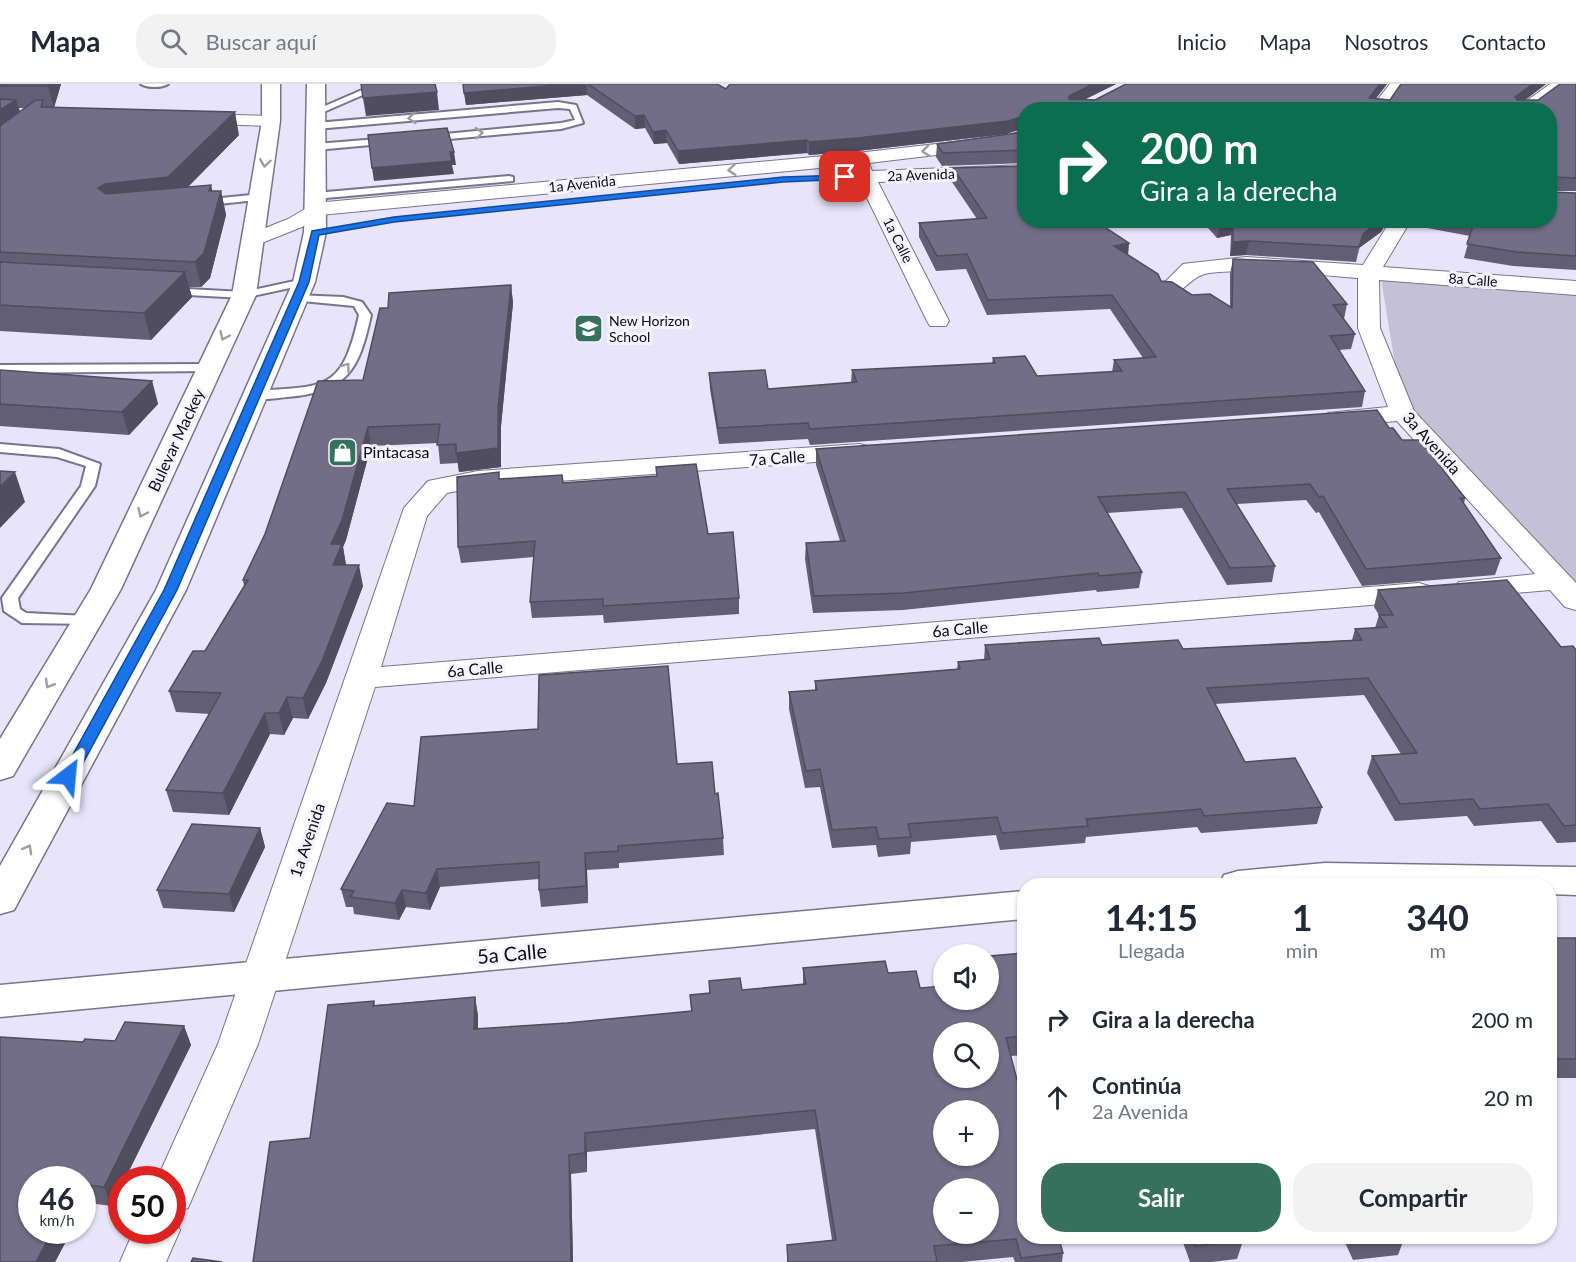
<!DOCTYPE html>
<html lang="es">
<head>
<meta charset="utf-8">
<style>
  body { margin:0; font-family:Lato,sans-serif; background:#f2f2f3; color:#1f2937; height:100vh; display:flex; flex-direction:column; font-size:22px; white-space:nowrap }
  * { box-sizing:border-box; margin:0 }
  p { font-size:20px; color:#747a83 }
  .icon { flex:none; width:33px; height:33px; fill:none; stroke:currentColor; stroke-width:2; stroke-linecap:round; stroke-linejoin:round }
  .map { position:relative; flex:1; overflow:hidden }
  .sheet { position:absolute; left:1017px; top:794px; width:540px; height:366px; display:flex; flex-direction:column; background:#fff; border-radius:24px; box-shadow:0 2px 4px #0004 }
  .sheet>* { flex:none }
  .hud { position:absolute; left:1017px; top:18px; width:540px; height:126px; border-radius:24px; box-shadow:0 2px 4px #0004; background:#0b6e4f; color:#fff; overflow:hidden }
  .tools { position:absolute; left:933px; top:860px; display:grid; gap:12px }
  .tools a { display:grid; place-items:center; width:66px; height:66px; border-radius:50%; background:#fff; box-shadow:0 2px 4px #0004; font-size:30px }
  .speed { position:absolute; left:18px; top:1082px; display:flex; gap:12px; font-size:30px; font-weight:700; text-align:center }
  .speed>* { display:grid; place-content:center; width:78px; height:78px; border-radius:50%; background:#fff; box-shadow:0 2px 4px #0004; line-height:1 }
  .speed small { font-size:15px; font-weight:400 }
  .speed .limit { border:9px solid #d22; background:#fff; color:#111 }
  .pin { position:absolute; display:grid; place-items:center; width:51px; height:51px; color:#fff; margin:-26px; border-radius:12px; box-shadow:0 3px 9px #0006 }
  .me { position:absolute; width:66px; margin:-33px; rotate:29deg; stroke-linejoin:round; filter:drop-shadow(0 0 4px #0008) }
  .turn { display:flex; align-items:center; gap:21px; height:126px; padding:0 24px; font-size:27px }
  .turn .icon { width:78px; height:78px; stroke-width:2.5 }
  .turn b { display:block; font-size:42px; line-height:51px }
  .eta { display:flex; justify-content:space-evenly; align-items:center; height:102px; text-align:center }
  .eta b { font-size:36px; font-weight:700; line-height:42px }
  .primary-button { display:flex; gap:12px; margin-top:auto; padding:12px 24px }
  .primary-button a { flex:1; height:69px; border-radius:24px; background:#35715c; color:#fff; font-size:24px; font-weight:700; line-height:69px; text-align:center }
  .primary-button a+a { background:#f2f2f3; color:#1f2937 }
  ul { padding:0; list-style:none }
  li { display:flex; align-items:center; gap:18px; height:78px; padding:0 24px }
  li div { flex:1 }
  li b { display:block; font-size:22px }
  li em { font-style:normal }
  header { display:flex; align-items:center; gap:36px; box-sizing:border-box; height:84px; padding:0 30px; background:#fff; border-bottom:2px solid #e0e1e3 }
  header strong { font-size:28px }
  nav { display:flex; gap:33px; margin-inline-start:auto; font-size:21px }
  .search { width:420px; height:54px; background:#f2f2f3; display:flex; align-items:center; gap:15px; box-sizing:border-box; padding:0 21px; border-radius:24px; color:#747a83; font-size:22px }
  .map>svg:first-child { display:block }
  .green { fill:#c4c1d7 }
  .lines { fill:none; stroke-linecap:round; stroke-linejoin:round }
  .lane-casing { stroke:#79748d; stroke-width:4 }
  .street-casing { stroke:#79748d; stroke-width:2 }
  .secondary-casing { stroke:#79748d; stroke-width:3 }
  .lane { fill:#fff; fill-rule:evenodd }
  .street { fill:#fff; fill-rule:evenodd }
  .secondary { fill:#fff; fill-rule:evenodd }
  .wall { fill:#625f74; fill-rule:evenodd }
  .shaded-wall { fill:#504d5e }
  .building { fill:#726e87; stroke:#504d5e; stroke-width:1.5; fill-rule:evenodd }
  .oneway { stroke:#9e9da1 }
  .route { fill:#1a73e8; stroke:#114b97; stroke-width:1.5 }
  .labels { text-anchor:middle; stroke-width:6; stroke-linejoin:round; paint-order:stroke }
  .far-street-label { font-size:14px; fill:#0c0b14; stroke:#f5f3ff }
  .far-poi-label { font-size:14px; fill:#0c0b14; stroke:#f5f3ff; text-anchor:start }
  .street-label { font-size:16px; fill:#0c0b14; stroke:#f5f3ff }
  .poi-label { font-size:16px; fill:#0c0b14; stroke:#f5f3ff; text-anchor:start }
  .near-street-label { font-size:20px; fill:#0c0b14; stroke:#f5f3ff }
</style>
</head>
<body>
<header>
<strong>Mapa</strong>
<div class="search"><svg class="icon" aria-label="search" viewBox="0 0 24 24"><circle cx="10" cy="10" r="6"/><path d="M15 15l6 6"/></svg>Buscar aquí</div>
<nav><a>Inicio</a><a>Mapa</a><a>Nosotros</a><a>Contacto</a></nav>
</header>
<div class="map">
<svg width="1576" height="1178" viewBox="0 0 1576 1178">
  <rect width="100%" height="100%" fill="#e8e5fb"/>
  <!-- green -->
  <polygon class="green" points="1381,195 1576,209 1576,508 1403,329"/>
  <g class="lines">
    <defs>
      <g id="lane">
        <path d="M141,0h27c-6,4 -21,4 -27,0z"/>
        <polygon points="376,0 388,0 319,30 311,28"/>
        <polygon points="558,18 576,21 583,39 561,45 427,57 424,56 424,52 561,39 575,36 570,25 558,24 316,45 311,42 316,39"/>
        <polygon points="390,54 393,55 393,59 316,66 311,63 316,60"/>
        <polygon points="509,92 513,93 513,97 315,115 310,112 315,109"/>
        <polygon points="260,110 265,113 264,115 201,122 196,119 201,116"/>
        <polygon points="304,195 308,196 308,200 244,214 169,210 163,207 169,204 244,208"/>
        <path d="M296,211l47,2 19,5 9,13c-12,55 -23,77 -84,82 -12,1 -26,4 -38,1l-1,-3 6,-4c72,-5 88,1 105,-76l-5,-9 -62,-6 -2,-2z"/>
        <polygon points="209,280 215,284 213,287 0,289 0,281"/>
        <polygon points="0,360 59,365 100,380 95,402 18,514 20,525 26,529 87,532 93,534 95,537 93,540 22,539 4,527 2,514 81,402 86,382 57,373 0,368"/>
      </g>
      <g id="street">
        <polygon points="1390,0 1407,0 1387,26 1369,26"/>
        <polygon points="1550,0 1569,0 1534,26 1514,26"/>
        <polygon points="193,30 271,32 280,37 271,42 187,39 184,35"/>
        <polygon points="1024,46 1024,58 1011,62 869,79 872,87 1024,81 1024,93 878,98 949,237 946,242 930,242 927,237 851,81 320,131 302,143 259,160 245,160 242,156 245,152 288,135 315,119 857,69 1007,52"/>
        <path d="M1391,136h20l-28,47 193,14v14l-197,-15 1,48 34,83 162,172v27l-11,-3 -15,-17 -81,7 -10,-3 -5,-6 5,-6 76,-8 -138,-153 -60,5 -9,-3 -4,-5 4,-5 60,-6 -30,-79v-50c-50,-4 -99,-10 -149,-5 -21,3 -26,26 -48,21l-3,-5 25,-25 8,-1 55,-6 117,8z"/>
        <polygon points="859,360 868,362 872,368 868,374 478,403 447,409 427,432 381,583 1419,499 1429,502 1434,508 1429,514 1419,517 375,603 258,960 188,1124 172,1129 172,1095 157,1095 218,960 404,424 428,397 478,387"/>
        <polygon points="172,1132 180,1146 166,1178 120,1178 134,1146 172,1146"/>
      </g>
      <g id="secondary">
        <polygon points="262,0 280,0 280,37 256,211 121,505 13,692 0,696 0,655 91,505 232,211 262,37"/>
        <polygon points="307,0 325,0 326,148 315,198 186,506 14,826 0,830 0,782 156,506 293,198 304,148"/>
        <polygon points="1325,779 1576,783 1576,811 1550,810 1550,801 1219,801 1224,791 1238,787"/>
        <polygon points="1024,807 1024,835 0,933 0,901"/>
      </g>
    </defs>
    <!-- lane casing -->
    <use href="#lane" class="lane-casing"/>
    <!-- street casing -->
    <use href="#street" class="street-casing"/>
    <!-- secondary casing -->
    <use href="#secondary" class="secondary-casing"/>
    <!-- lane -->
    <use href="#lane" class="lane"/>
    <!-- street -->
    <use href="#street" class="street"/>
    <!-- secondary -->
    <use href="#secondary" class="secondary"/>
  </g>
  <!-- wall -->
  <g class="wall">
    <path d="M0,0h61l-7,23 185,28 -51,52 23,-2 1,6h9l5,24 -16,63 -9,9h-12l3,10 -41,43 -151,-9zM19,24h6l-5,4z"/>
    <polygon points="463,0 717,0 726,5 730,0 1116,0 1085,15 1095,16 1126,0 1387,0 1376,14 1390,16 1401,0 1546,0 1525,16 1538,16 1576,0 1576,107 1552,107 1552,108 1576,109 1576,186 1513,182 1464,174 1470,152 1411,141 1412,136 1550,136 1024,26 1024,44 1006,50 857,67 809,71 807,69 679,80 667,59 654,60 645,44 635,45 587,11 466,21"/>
    <polygon points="1024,48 1024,136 1128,171 1161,197 1192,211 1230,222 1230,190 1233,175 1347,220 1344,235 1355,250 1351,265 1339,266 1365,307 1362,323 810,361 808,355 719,360 710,305 709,289 768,305 851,299 852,286 992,280 993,274 1037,292 1112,288 1114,276 1143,274 1110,225 987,231 966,185 936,187 919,153 919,139 977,135 952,98 953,84 1024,82 1024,79 942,82 936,73 937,60"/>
    <polygon points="1201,136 1388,136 1381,148 1359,164 1356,178 1246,171 1230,172 1231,151 1217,154"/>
    <polygon points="511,201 513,219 501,342 501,383 459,388 458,379 440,380 438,359 371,362 346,456 343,463 346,481 363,502 326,599 308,635 293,634 284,651 270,650 229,731 173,728 166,706 210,630 176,628 169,607 205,567 244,502 243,496 363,296 388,224"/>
    <polygon points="0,286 152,297 158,320 129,351 0,342"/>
    <polygon points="1389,344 1465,414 1464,420 1501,474 1495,491 1362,502 1319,428 1316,429 1306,416 1237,420 1275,482 1272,498 1227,501 1182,424 1107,429 1142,488 1139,504 1097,508 1096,506 903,526 813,529 805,475 806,459 840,457 816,381 816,365"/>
    <polygon points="656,383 708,450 739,514 739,530 604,539 603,531 532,534 530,518 534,473 461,479 458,463 500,395 563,399 657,392"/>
    <polygon points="1378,506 1561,563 1576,566 1576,758 1557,759 1541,737 1474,742 1467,732 1395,737 1367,689 1372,672 1401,670 1364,611 1215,620 1245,678 1322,723 1317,740 1201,749 1197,743 1086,753 1085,759 1000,766 996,751 911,758 910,770 878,773 876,761 832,764 820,703 805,704 789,625 789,608 815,607 815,597 957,585 958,578 984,576 985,561 1102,561 1183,565 1352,556 1355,545 1375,544 1379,531 1374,523"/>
    <polygon points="677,680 715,710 723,754 724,771 619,779 619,784 587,786 588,819 541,823 539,806 539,795 440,803 430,826 406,823 399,836 354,830 353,823 346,823 341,805 414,722"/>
    <polygon points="260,744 265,763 234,828 163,824 157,806"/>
    <rect x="1550" y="854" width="26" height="140"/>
    <polygon points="1024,869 1024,971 1011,972 1024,1152 1063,1169 1062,1178 1015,1178 1013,1173 962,1178 787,1178 787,1161 832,1156 815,1045 587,1068 587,1088 571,1090 573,1178 253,1178 374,917 375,921 475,913 478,932 478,945 567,939 691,927 690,911 709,909 709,897 742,906 803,900 803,884 888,889 920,904 990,898 988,887 990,872"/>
    <polygon points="125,938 184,942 191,961 125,1095 122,1095 122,1102 112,1122 96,1120 85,1143 82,1143 82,1095 32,1095 32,1146 72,1146 55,1178 0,1178 0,953 83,958 85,955 115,957"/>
    <polygon points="1143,1152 1241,1152 1243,1157 1237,1175 1211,1178 1190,1178 1181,1153 1145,1157"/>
    <polygon points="1342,1152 1506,1152 1404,1155 1398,1171 1353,1176"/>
  </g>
  <!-- shaded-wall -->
  <g class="shaded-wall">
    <polygon points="49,0 61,0 54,24 48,2"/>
    <polygon points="568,0 586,0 587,11 466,21 464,9"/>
    <polygon points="1093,0 1116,0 1068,24 1069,12"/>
    <polygon points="1380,0 1387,0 1367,26 1369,14"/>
    <polygon points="1533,0 1546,0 1512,26 1515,13"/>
    <polygon points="437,8 439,26 366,32 363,14"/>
    <polygon points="16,16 23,38 0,59 0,26"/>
    <polygon points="235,28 239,51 174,117 105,128 98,104"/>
    <polygon points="644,31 645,44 635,45 635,32"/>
    <polygon points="1024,32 1024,44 1006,50 857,67 809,71 809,58"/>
    <polygon points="666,46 667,59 654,60 653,48"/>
    <polygon points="807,56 807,69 679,80 678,67"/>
    <polygon points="450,68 454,68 456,81 452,81 454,90 374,97 372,84"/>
    <polygon points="211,101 216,124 221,107 226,131 210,194 201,203 195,178"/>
    <polygon points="1381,136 1388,136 1381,148 1359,164 1356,178 1363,150"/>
    <polygon points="1233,137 1231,151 1217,154 1220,140"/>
    <polygon points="1249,157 1246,171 1230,172 1233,158"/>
    <polygon points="1129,159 1128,173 1114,162"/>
    <polygon points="185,188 192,213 151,256 144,229"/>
    <polygon points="511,201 513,219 501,342 501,383 459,388 456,369 498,323"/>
    <polygon points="152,297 158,320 129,351 122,328"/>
    <polygon points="368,343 371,362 346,456 343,463 346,481 333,481 331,460"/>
    <polygon points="15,388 25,418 0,444 0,403"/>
    <polygon points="359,481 363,502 326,599 308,635 303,614"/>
    <polygon points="287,613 293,634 284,651 279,629"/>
    <polygon points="265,629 270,650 229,731 223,709"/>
    <polygon points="260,744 265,763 234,828 229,810"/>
    <polygon points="585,769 587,786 588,819 586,802"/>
    <polygon points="437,785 440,803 430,826 426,809"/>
    <polygon points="402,806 406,823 399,836 395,819"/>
    <polygon points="475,913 478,932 477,964 474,945"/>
    <polygon points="184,942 191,961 125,1095 122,1095 122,1102 112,1122 104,1103"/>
    <polygon points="585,1049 587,1068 587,1088 585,1069"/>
    <polygon points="569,1071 571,1090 573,1178 571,1178"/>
    <polygon points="88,1101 96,1120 85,1143 82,1137 82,1113"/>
    <polygon points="53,1146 72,1146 55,1178 36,1178"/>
  </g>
  <!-- building -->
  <g class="building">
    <polygon points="0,0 49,0 48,2 0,2"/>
    <polygon points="361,0 435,0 437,8 363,14"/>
    <polygon points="463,0 568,0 464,9"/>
    <polygon points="588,0 717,0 726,5 730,0 1093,0 1069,12 1069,15 1095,16 1126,0 1380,0 1369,14 1390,16 1401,0 1533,0 1515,13 1517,16 1538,16 1560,0 1576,0 1576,94 1552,93 1552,108 1576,109 1576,172 1517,168 1467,160 1474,139 1463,136 1550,136 1550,26 1024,26 1024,32 1008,37 857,54 809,58 807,56 678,67 666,46 653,48 644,31 635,32"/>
    <polygon points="0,15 16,16 0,26"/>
    <polygon points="36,16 43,16 41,23 235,28 168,93 105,100 98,104 106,110 211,101 209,107 221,107 204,169 195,178 0,168 0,42"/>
    <polygon points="447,44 454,68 450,68 452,77 372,84 368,51"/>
    <polygon points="1024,48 1024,66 943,69 937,60"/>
    <polygon points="1024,82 1024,136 1094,136 1129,159 1114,162 1158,190 1161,197 1172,198 1192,211 1210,210 1232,224 1233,175 1313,178 1347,220 1333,221 1355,250 1330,252 1365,307 810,345 808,339 718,344 709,289 765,286 768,305 857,298 852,286 995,279 993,274 1025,272 1037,292 1122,287 1114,276 1156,273 1112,211 988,216 967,170 937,172 919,139 987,134 953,84"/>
    <polygon points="1217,136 1381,136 1363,150 1359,163 1249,157 1233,158 1233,137 1220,140"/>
    <polygon points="0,178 185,188 144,229 0,221"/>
    <polygon points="511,201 498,323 498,364 456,369 456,360 437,361 440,340 368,343 342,436 331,460 342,460 333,481 359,481 322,577 303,614 287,613 279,629 265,629 223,709 166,706 221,609 169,607 193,567 205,567 248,496 243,496 265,450 318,297 363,296 380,224 388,224 389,209"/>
    <polygon points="0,286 152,297 122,328 0,320"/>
    <polygon points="1377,326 1389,344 1393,344 1402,356 1420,356 1465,414 1460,414 1501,474 1366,485 1323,412 1319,413 1310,400 1227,405 1275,482 1230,484 1185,408 1098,413 1142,488 1099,492 1098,489 904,509 814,512 806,459 845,457 816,365"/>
    <polygon points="696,380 708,450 733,448 739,514 603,522 603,515 530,518 535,457 458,463 457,393 499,388 499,395 562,391 563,399 657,392 656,383"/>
    <polygon points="0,387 15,388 0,403"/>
    <polygon points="1507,496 1561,563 1573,562 1576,566 1576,741 1564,742 1548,720 1480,725 1473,715 1400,720 1372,672 1417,669 1368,594 1207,604 1245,678 1295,674 1322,723 1204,732 1201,725 1086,735 1088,742 1002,749 997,733 908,740 911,753 879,755 876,743 832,746 820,685 806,687 789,608 817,606 815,597 960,585 958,578 990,575 985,561 1099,554 1102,561 1178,556 1183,565 1362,556 1355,545 1387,543 1379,531 1393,531 1378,506"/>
    <polygon points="668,582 677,680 712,678 715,710 718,709 723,754 618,762 618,767 585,769 586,802 539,806 539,778 437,785 426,809 402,806 395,819 350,813 354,807 341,805 387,719 414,722 421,653 538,645 539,591"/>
    <polygon points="192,740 260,744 229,810 157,806"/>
    <rect x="1550" y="854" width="26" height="121"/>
    <path d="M1024,869v83l-18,2 18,68v130h34l5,17 -42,5 -5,-19 -82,7 3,16h-149l-1,-17 49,-5 -21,-130 -230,23v20l-16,2 2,107h-318l17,-120 40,-4 18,-133 46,-4 -1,5 102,-9 -1,32 93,-6 125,-12 -2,-16 20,-2 -1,-12 31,-3 2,12 64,-6 -3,-16 82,-7 3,12 28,-2 4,17 24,-2v13h44v-17l9,-1 -7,-25zM944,948h44v45h-44zM944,1026h44v45h-44zM944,1104h44v45h-44z"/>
    <polygon points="125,938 184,942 104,1103 88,1101 82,1113 82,1095 32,1095 32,1146 53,1146 36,1178 0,1178 0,953 83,958 85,955 115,957"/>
    <polygon points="1192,1152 1241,1152 1243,1157 1195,1162"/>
    <polygon points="1357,1152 1405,1152 1406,1153 1360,1158"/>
    <polygon points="193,1174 222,1178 191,1178"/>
  </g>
  <!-- one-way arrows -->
  <defs><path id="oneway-chevron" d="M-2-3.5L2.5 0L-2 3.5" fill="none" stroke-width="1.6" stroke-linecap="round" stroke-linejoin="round" transform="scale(1.5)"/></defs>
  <g class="oneway">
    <use href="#oneway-chevron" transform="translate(412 34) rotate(175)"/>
    <use href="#oneway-chevron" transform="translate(479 49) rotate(-5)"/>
    <use href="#oneway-chevron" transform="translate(926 67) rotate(173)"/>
    <use href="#oneway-chevron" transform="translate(265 79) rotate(98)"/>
    <use href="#oneway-chevron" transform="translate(732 86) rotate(175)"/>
    <use href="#oneway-chevron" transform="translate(224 252) rotate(115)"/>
    <use href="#oneway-chevron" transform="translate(346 283) rotate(-54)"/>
    <use href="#oneway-chevron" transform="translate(142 429) rotate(115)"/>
    <use href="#oneway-chevron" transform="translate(49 600) rotate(121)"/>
    <use href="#oneway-chevron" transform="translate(28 765) rotate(-61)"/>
  </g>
  <!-- route -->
  <polygon class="route" points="845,91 848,95 783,98 394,138 319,151 309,198 177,506 76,692 68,697 63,695 61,692 164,506 299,198 312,147 394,133 783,93"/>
  <!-- icons -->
  <defs>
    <symbol id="school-square" viewBox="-11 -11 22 22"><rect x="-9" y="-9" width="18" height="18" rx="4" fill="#35715c" stroke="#f5f3ff"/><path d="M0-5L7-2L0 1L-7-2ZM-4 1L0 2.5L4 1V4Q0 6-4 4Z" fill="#fff"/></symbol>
    <symbol id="shop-square" viewBox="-11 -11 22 22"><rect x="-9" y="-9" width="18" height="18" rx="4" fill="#35715c" stroke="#f5f3ff"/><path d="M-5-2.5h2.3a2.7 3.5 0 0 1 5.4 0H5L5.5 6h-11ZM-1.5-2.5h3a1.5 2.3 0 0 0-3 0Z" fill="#fff"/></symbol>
  </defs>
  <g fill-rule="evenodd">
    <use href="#school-square" x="572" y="228" width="33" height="33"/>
    <use href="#shop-square" x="326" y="352" width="33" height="33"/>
  </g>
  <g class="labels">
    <!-- far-street labels -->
    <g class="far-street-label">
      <text transform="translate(921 91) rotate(-2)" y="5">2a Avenida</text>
      <text transform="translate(582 100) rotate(-6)" y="5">1a Avenida</text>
      <text transform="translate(898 156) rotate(63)" y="5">1a Calle</text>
      <text transform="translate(1473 196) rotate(4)" y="5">8a Calle</text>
    </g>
    <!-- far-poi labels -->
    <g class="far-poi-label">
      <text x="609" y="242">New Horizon<tspan x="609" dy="16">School</tspan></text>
    </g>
    <!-- street labels -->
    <g class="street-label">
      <text transform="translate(176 356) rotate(-65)" y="6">Bulevar Mackey</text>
      <text transform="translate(1432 359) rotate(48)" y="6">3a Avenida</text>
      <text transform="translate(777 374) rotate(-4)" y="6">7a Calle</text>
      <text transform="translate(960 545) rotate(-5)" y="6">6a Calle</text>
      <text transform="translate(475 585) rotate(-5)" y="6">6a Calle</text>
      <text transform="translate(307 756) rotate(-71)" y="6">1a Avenida</text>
    </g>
    <!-- poi labels -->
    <g class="poi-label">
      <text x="363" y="374">Pintacasa</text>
    </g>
    <!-- near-street labels -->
    <g class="near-street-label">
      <text transform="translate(512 870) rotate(-5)" y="7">5a Calle</text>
    </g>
  </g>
</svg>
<div class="tools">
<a><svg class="icon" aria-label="sound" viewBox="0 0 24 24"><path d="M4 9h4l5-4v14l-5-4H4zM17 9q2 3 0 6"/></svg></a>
<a><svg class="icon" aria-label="search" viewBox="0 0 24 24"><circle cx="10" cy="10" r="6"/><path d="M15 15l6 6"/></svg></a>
<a>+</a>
<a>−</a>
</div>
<div class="speed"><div>46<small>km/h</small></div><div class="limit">50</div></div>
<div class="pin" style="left:845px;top:93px;background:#d93025"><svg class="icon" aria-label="arrive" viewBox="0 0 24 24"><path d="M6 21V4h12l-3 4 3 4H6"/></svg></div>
<svg class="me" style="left:68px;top:692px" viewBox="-20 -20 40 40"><path d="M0-17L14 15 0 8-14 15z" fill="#1a73e8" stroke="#fff" stroke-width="4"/></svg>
<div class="hud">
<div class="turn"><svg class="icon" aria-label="right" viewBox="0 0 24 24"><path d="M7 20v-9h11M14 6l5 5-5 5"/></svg><div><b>200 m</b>Gira a la derecha</div></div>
</div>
<section class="sheet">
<div class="eta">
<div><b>14:15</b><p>Llegada</p></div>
<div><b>1</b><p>min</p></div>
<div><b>340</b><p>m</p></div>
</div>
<ul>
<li><svg class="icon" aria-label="right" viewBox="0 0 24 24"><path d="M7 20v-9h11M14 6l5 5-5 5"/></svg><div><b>Gira a la derecha</b></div><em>200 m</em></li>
<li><svg class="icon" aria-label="ahead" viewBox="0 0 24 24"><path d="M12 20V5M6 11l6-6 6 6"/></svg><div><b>Continúa</b><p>2a Avenida</p></div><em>20 m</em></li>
</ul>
<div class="primary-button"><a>Salir</a><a>Compartir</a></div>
</section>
</div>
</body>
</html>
